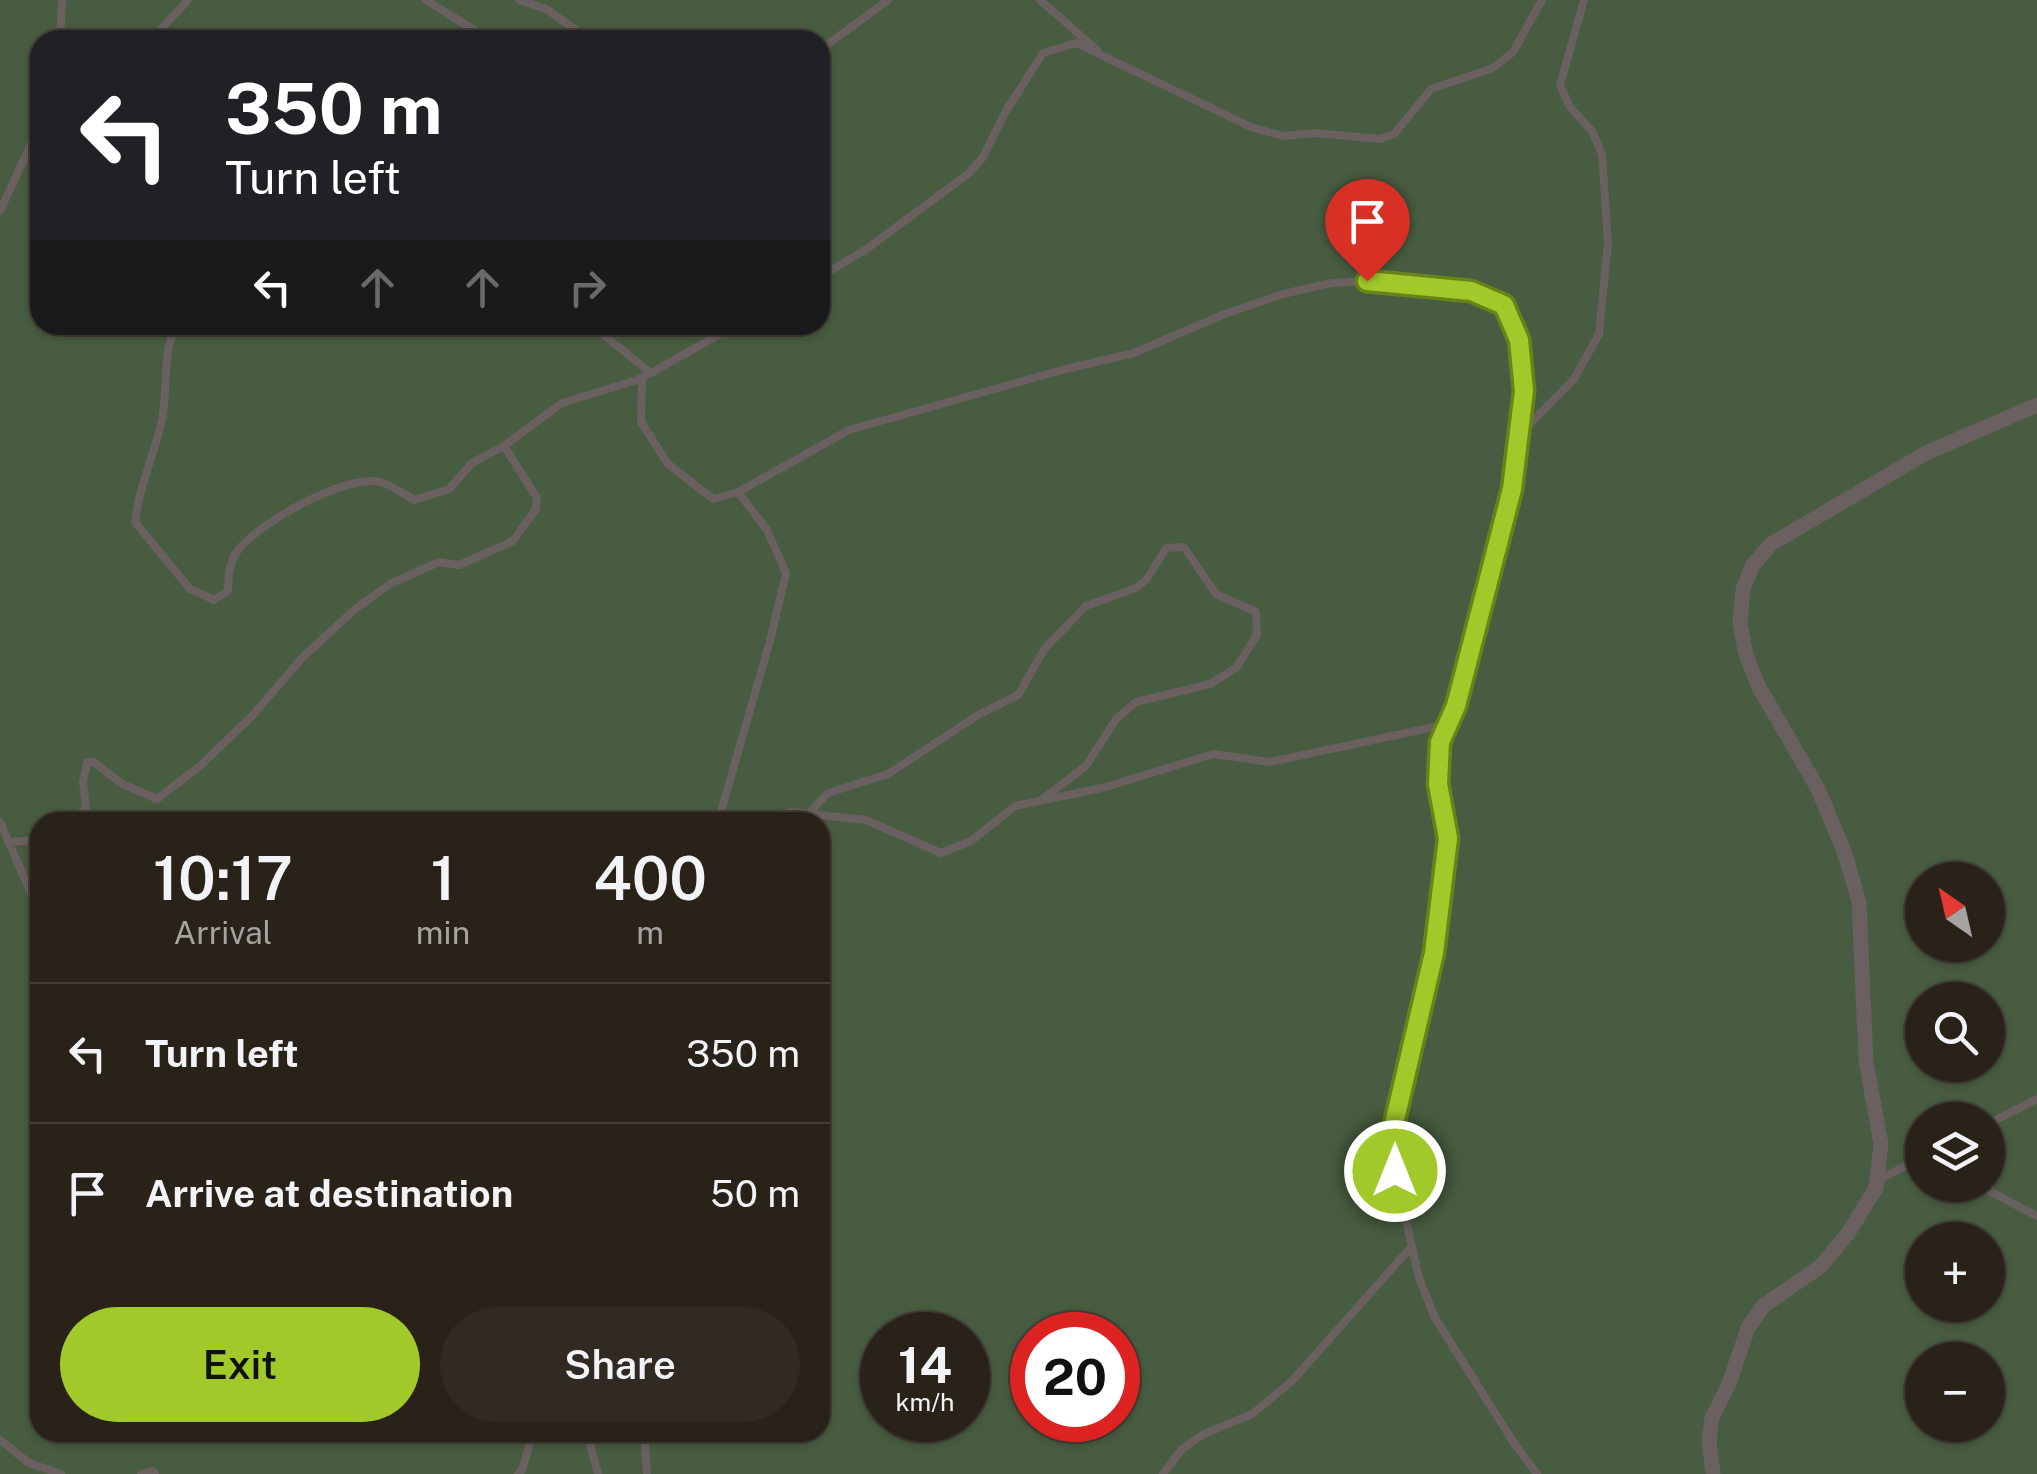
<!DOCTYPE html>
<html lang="en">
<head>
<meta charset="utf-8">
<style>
  body { margin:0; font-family:"Public Sans",sans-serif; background:#312a22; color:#f1f3f6; height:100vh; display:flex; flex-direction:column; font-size:38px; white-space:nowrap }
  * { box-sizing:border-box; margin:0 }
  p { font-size:32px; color:#a5a4a2 }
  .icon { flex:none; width:55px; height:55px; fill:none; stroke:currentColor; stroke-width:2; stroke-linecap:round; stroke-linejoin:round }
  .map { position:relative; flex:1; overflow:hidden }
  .drawer { position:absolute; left:30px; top:812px; width:800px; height:630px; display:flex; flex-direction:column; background:#292219; border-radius:30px; box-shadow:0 2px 8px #0004,0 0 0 2px #453f38 }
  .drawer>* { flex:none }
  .guide { position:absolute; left:30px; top:30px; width:800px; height:305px; border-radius:30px; box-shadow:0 2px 8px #0004,0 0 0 2px #453f38; background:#202124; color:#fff; overflow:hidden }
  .needle { width:65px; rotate:326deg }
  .tools { position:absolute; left:1905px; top:862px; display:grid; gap:20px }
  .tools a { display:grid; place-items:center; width:100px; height:100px; border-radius:50%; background:#292219; box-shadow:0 2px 8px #0004,0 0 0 2px #453f38; font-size:50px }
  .speed { position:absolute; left:860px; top:1312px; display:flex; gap:20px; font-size:50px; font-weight:700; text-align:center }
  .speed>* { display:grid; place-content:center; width:130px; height:130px; border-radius:50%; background:#292219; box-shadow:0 2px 8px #0004,0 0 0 2px #453f38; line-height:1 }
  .speed small { font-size:25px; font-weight:400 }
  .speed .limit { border:15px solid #d22; background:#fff; color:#111 }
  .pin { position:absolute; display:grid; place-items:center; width:85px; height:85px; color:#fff; margin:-102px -42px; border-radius:50% 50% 50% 0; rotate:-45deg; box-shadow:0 0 10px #0007 }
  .pin .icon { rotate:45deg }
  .me { position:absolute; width:110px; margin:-55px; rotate:0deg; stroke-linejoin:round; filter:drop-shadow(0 0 8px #0008) }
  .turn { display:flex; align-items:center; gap:35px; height:210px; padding:0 30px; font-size:45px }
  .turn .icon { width:130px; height:130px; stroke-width:2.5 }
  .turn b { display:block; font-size:70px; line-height:85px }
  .lanes { display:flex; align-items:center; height:95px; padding:0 30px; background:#0003; justify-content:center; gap:50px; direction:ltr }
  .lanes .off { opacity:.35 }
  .eta { display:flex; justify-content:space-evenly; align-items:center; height:170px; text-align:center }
  .eta b { font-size:60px; font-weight:600; line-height:70px }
  .primary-button { display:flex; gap:20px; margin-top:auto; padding:20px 30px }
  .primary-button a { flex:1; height:115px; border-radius:60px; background:#a1c92a; color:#111; font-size:40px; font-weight:600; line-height:115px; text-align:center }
  .primary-button a+a { background:#312a22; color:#f1f3f6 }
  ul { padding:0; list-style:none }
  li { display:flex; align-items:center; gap:30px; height:140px; padding:0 30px; border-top:2px solid #453f38 }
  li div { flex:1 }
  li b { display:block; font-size:38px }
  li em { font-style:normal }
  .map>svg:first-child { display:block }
  .green { fill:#475c40; fill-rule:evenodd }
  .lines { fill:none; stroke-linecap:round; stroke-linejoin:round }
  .lane { stroke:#69605f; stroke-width:8 }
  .street { stroke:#69605f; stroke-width:15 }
  .route-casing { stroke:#69831b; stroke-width:25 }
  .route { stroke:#a1c92a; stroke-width:18 }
</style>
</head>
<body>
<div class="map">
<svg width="2037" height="1474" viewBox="0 0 2037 1474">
  <rect width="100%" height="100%" fill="#372e21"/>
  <!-- green -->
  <path class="green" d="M0,0h2037v1474h-2037zM40,40h780v285h-780zM40,822h780v610h-780zM1922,880h66v65h-66zM1922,1000h66v65h-66zM1922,1120h66v65h-66zM1922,1240h66v65h-66zM882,1335h86v85h-86zM1032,1335h86v85h-86zM1922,1360h66v65h-66z"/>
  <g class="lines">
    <!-- lane -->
    <g class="lane">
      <polyline points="426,0 490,40"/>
      <polyline points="519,0 546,9 590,40"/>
      <polyline points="1040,0 1097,50"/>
      <polyline points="60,40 62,0"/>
      <polyline points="151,40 188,0"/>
      <polyline points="820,50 888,0"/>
      <polyline points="0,211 40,124"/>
      <polyline points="820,277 868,248 969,173 983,157 1006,111 1043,53 1076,43 1251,127 1283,136 1315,133 1380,139 1394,134 1431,89 1493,68 1513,52 1542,0"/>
      <path d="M176,325c-15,32 -7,66 -15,99 -8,34 -22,63 -26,98l55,67 24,11 14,-9c0,-13 1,-27 8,-38 18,-28 111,-80 144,-71 11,3 24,12 34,18l35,-11 23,-26 32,-17 58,-43 72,-22 17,-8"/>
      <polyline points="597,325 600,332 651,373 736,325"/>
      <path d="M642,377l-1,45 27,42 45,35 25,-7 111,-62 213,-60 72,-17 88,-38 61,-21 48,-11 36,-2 104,10 33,14c20,48 21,80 14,131"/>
      <polyline points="808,814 828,793 888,774 978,715 1018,695 1045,648 1086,606 1136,588 1147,579 1166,548 1184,547 1216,594 1256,612 1257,635 1236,668 1210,684 1136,702 1116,719 1086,766 1041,800"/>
      <polyline points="0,822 40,914"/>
      <polyline points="71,822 86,808 83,782 87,762 94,762 122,784 157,799 200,766 252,716 302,658 355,609 390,584 439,562 459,565 513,541 536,509 537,498 504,446"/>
      <polyline points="718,822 770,641 786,573 767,530 738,492"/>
      <polyline points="740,822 792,812 866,820 941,853 971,841 1015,806 1106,787 1213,754 1270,762 1448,724"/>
      <polyline points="8,842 40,840"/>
      <polyline points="1988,1124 2037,1099"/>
      <polyline points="1877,1181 1922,1157"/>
      <polyline points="1978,1185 2037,1216"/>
      <polyline points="587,1432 598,1474"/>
      <polyline points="644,1432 647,1474"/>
      <polyline points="0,1440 29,1463 61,1474"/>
      <polyline points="141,1474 153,1471 155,1474"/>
      <polyline points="518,1474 522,1470 533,1432"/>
      <polyline points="1163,1474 1182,1449 1204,1434 1252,1414 1292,1381 1412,1246"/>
      <polyline points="1537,1474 1514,1443 1435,1318 1419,1278 1395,1171 1394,1124 1435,953 1448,838 1438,784 1440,742 1456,706 1512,489 1518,436 1574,379 1599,334 1608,243 1602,154 1592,131 1570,107 1560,85 1584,0"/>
    </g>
    <!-- street -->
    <polyline class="street" points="1713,1474 1709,1441 1712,1418 1729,1384 1748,1328 1763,1306 1821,1266 1849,1232 1876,1188 1881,1144 1866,1061 1859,902 1845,854 1818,789 1759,687 1746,655 1740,624 1743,589 1753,565 1771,544 1926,453 2037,405"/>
  </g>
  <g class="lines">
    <defs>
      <polyline id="route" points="1367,281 1471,291 1504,305 1519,340 1524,391 1512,489 1456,706 1440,742 1438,784 1448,838 1434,953 1394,1124 1395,1171"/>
    </defs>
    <!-- route casing -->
    <use href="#route" class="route-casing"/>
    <!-- route -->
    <use href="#route" class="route"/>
  </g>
</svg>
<div class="tools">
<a><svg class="needle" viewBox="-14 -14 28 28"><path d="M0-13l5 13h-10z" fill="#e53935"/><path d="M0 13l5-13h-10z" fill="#a5a4a2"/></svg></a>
<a><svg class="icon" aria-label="search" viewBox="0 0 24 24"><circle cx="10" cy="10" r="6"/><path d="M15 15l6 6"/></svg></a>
<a><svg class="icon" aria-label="layers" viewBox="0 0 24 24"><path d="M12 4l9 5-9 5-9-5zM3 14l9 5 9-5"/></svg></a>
<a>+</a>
<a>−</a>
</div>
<div class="speed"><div>14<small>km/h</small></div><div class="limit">20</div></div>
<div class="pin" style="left:1367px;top:281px;background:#d93025"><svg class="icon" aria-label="arrive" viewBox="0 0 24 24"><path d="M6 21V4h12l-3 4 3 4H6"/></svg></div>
<svg class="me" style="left:1395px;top:1171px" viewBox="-20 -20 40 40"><circle r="17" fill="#a1c92a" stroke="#fff" stroke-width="3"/><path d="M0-11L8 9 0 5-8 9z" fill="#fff"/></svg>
<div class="guide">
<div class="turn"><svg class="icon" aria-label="left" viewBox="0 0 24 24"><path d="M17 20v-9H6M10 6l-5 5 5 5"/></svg><div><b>350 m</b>Turn left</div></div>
<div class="lanes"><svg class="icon" aria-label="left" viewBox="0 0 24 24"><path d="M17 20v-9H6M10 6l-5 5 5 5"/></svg><svg class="icon off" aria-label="ahead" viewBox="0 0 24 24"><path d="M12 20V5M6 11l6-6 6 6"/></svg><svg class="icon off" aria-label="ahead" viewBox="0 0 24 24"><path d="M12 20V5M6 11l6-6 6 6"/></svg><svg class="icon off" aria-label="right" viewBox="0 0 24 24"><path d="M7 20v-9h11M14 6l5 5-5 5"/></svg></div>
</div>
<section class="drawer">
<div class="eta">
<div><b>10:17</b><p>Arrival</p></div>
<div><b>1</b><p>min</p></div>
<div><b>400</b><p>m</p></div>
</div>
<ul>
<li><svg class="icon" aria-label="left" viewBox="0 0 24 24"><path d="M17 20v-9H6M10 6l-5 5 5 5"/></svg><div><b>Turn left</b></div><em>350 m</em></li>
<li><svg class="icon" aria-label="arrive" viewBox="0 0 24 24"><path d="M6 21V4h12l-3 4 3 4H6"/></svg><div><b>Arrive at destination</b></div><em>50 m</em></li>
</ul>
<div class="primary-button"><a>Exit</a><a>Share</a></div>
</section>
</div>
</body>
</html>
